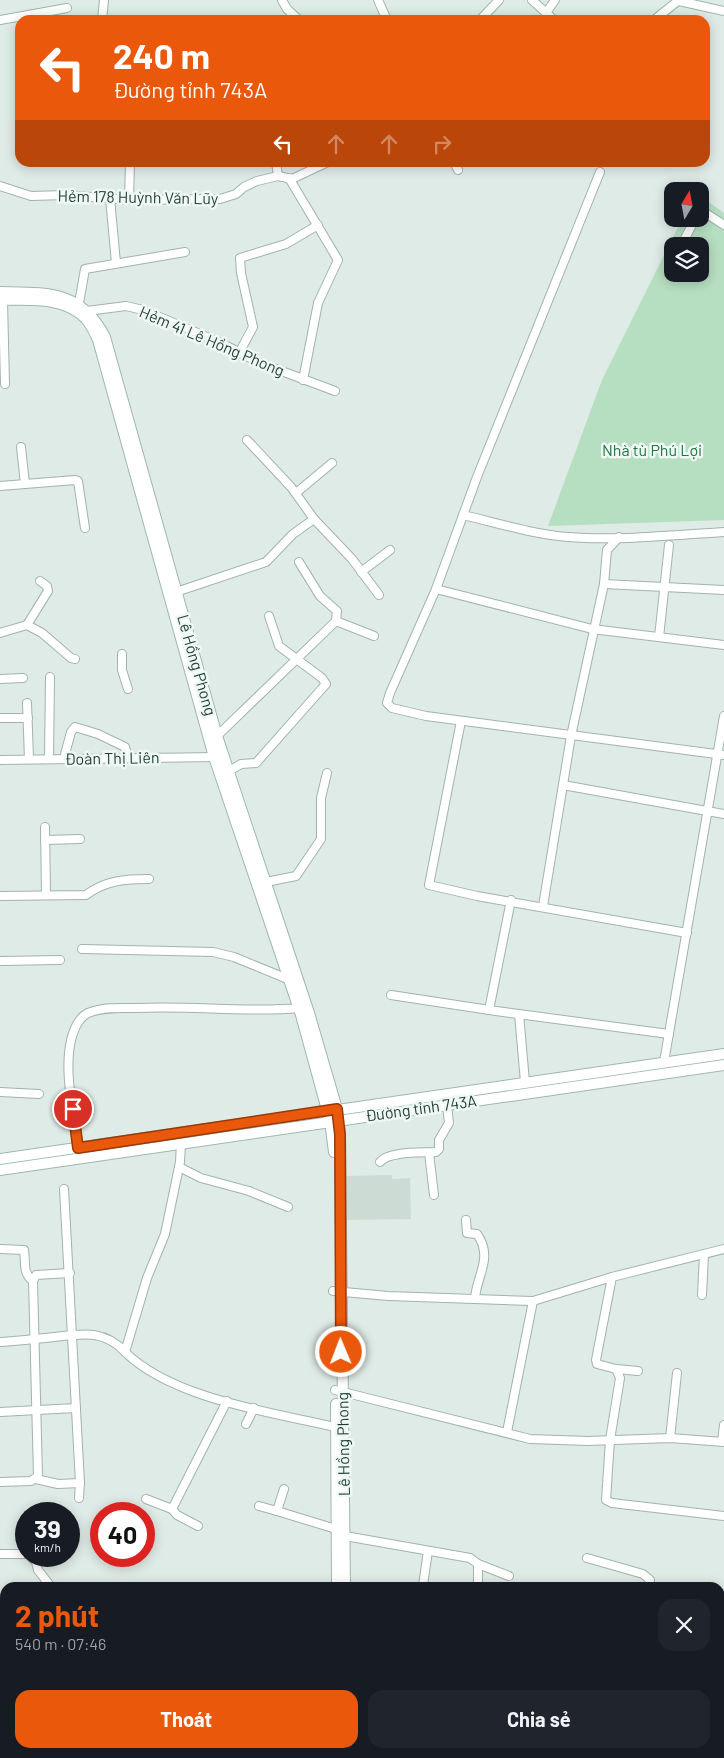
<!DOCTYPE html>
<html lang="vi">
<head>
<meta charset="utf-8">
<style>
  body { margin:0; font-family:Barlow,sans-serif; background:#20242c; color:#f1f3f6; height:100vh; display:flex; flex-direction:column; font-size:19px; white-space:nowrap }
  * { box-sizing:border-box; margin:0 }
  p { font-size:16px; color:#9ea1a6 }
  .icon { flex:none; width:28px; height:28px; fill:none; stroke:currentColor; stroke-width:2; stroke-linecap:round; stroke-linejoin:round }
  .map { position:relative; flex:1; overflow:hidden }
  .drawer { position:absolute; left:0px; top:1582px; width:725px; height:176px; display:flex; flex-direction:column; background:#171b24; border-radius:15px 15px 0 0; box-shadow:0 2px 12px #0003 }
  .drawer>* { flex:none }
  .hud { position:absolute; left:15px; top:15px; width:695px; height:152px; border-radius:15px; box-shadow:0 2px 12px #0003; background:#ea580c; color:#fff; overflow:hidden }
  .needle { width:32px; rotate:10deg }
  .buttons { position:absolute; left:664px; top:182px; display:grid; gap:10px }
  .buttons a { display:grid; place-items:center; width:45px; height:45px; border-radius:10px; background:#171b24; box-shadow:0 2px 12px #0003; font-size:25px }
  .speed { position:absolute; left:15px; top:1502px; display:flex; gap:10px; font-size:25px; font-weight:700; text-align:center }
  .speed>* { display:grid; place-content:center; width:65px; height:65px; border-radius:50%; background:#171b24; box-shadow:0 2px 12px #0003; line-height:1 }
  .speed small { font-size:12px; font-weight:400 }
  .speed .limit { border:8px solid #d22; background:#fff; color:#111 }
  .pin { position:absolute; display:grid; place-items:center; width:42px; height:42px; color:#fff; margin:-21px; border:2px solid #fff; border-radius:50%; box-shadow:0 1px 5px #0007 }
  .me { position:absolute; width:55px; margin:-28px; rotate:359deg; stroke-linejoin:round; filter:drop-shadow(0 0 4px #0008) }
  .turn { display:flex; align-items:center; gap:18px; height:105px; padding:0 15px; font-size:22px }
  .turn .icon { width:65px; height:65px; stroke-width:2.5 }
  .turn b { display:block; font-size:35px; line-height:42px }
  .lanes { display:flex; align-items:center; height:48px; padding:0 15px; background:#0003; justify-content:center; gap:25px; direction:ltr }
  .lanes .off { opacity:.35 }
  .round { display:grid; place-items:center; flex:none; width:52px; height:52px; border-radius:15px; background:#20242c }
  .headline { display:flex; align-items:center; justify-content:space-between; height:85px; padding:0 15px }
  h1 { font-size:30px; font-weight:700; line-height:38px; color:#ea580c }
  .cta { display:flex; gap:10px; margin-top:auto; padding:10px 15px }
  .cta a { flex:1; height:58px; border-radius:15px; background:#ea580c; color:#fff; font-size:20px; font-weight:700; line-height:58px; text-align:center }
  .cta a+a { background:#20242c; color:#f1f3f6 }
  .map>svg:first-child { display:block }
  .built { fill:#cddbd5 }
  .green { fill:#b6dec1; fill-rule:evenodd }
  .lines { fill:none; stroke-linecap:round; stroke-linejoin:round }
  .street-casing { stroke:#a2b3ad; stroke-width:10 }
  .secondary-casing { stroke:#9db8ae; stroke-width:12 }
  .street { stroke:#fff; stroke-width:8 }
  .secondary { stroke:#fff; stroke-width:10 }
  .route-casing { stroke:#983908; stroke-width:12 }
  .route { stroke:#ea580c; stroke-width:9 }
  .labels { text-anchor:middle; stroke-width:5; stroke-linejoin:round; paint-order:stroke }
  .street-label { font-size:16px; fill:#1f3c35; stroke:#eff8f4 }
  .park-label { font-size:16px; fill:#267546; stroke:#eff8f4 }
</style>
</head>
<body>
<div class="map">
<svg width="724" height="1758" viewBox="0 0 724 1758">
  <rect width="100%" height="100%" fill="#dfebe6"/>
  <!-- built -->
  <polygon class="built" points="392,1175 392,1179 410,1178 411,1219 347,1220 346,1176"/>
  <!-- green -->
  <path class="green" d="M700,196l24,17v307l-176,6 54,-146 80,-161h18zM672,246h28v28h-28z"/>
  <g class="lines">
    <defs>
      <g id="street">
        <polyline points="282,0 287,9 299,20"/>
        <polyline points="378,0 387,20"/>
        <polyline points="532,0 554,20"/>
        <polyline points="679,1 724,11"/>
        <polyline points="546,13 555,0"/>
        <polyline points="0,20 67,8"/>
        <polyline points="102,20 104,0"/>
        <polyline points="480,20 499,0"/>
        <polyline points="654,20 679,0"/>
        <polyline points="276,162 278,176"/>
        <polyline points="454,162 458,170"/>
        <polyline points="600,172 477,477 436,589 390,693 387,703 392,708 426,716 724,755"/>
        <polyline points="289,178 338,260 318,303 303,380"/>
        <polyline points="0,186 31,196 66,195 129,200 220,199 236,194 244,187 257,181 278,176 292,179 328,162"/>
        <polyline points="110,198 116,263"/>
        <polyline points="129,200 130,162"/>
        <polyline points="700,213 707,214 724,225"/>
        <polyline points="682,244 695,219"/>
        <polyline points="3,300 5,384"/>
        <polyline points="79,303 85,269 185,252"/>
        <polyline points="87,311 126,306 143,310 219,342 260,363 335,391"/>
        <polyline points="239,353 253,327 241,273 240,258 286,244 318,225"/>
        <polyline points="247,440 291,487 314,519 352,559 379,595"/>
        <polyline points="21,447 25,484"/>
        <polyline points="0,486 75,480 78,481 85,528"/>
        <polyline points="296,493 332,463"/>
        <path d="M463,515c34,8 69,19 105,22 51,4 105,-2 156,-5"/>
        <polyline points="361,572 390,550"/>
        <polyline points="604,584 724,590"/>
        <polyline points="436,589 592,629 724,645"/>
        <polyline points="176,592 266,562 293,534 314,519"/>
        <polyline points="336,621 374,636"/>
        <polyline points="27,625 48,591 47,586 40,581"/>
        <polyline points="0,633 27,625 42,633 71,658 75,659"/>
        <polyline points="659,637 669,545"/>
        <polyline points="122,654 122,670 128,689"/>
        <polyline points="0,679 23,678"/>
        <polyline points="27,703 29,759"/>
        <polyline points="0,718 28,718"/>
        <polyline points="461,721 429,885 477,896 687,933"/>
        <polyline points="217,736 336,621 337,611 320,596 299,562"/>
        <polyline points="64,758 71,732 75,727 98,734 125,747 128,757"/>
        <polyline points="49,759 50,677"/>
        <polyline points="0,760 218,757"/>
        <polyline points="229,771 241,764 256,763 326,684 322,678 279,646 269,616"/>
        <polyline points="563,785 724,814"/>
        <polyline points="45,827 46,895"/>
        <polyline points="45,840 80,839"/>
        <polyline points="266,882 296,876 321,839 321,798 327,773"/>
        <path d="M0,896l86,-1c20,-15 40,-16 63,-16"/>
        <polyline points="543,906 571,736 604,584 607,550 619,537"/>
        <polyline points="82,949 213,952 234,957 290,980"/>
        <polyline points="0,961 60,960"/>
        <polyline points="391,995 496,1011 669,1034"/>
        <polyline points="489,1010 511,900"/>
        <polyline points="519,1014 525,1082"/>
        <polyline points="664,1062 724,716"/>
        <polyline points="0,1092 39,1094"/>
        <path d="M181,1143l-1,19 -15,72 -18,44 -22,74c48,47 146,60 210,75"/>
        <path d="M78,1148c-4,-35 -20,-96 1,-127 3,-4 7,-8 12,-9 14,-5 30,-4 45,-4 54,-3 109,5 163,0"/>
        <polyline points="429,1153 434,1195"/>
        <path d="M380,1162c9,-11 42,-9 56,-10l3,-3v-9l10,-17 -2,-18"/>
        <polyline points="179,1167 201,1178 249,1191 288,1207"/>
        <polyline points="64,1189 80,1483 79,1498"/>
        <path d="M466,1220l1,13 10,1c17,24 -1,42 -2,65"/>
        <path d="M0,1249l24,1c2,11 -2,23 9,31"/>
        <polyline points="612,1277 596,1360 597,1364 616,1369 620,1378 610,1440 606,1500 612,1503 724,1516"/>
        <polyline points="333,1291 388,1296 533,1301 612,1277 724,1249"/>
        <polyline points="702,1295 704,1254"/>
        <path d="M0,1342c18,-1 36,-3 54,-5 27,-3 50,-8 71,15"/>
        <polyline points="616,1369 638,1371"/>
        <polyline points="335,1390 530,1439 588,1441 670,1438 724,1442"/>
        <polyline points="0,1412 76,1408"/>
        <polyline points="246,1424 254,1408"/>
        <polyline points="507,1432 533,1301"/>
        <polyline points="670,1438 677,1373"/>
        <polyline points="722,1441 724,1425"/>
        <polyline points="36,1479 58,1484 80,1483"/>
        <polyline points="0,1482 31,1481 38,1476 33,1281 36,1275 70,1273"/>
        <polyline points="284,1489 277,1511 336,1529"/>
        <polyline points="146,1499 172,1509"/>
        <polyline points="259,1506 277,1511"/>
        <polyline points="198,1526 177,1515 172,1509 227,1401"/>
        <polyline points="345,1536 470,1558 478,1564 478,1588"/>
        <polyline points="0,1554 26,1554"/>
        <polyline points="30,1556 36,1562 38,1570 52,1588"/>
        <polyline points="587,1558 643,1574 650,1580 649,1588"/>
        <polyline points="478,1564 509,1576"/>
        <polyline points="423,1585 428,1551"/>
        <polyline points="0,1610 5,1610"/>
        <polyline points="720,1657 724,1657"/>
        <polyline points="0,1754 5,1748"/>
        <polyline points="10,1754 14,1758"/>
        <polyline points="136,1754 141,1758"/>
        <polyline points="651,1754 651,1758"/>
        <polyline points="193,1758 197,1754"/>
        <polyline points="493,1758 494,1754"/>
      </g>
      <g id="secondary">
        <path d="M0,292c47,1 81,-2 105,45l112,399 92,277 28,96 3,26 5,453"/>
        <path d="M0,300c29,0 65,-4 86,19 5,6 9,14 12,21l116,417 87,258 29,106 4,31"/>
        <polyline points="0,1159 724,1054"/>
        <polyline points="0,1170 724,1065"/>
        <polyline points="336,1404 337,1588"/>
        <polyline points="346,1754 347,1758"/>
      </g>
    </defs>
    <!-- street casing -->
    <use href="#street" class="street-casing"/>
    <!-- secondary casing -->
    <use href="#secondary" class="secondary-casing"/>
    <!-- street -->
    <use href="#street" class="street"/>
    <!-- secondary -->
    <use href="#secondary" class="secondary"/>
  </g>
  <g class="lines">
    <defs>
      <polyline id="route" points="73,1109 78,1148 337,1109 340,1135 341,1352"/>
    </defs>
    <!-- route casing -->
    <use href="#route" class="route-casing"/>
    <!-- route -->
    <use href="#route" class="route"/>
  </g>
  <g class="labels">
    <!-- street labels -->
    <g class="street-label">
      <text transform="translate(138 197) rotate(1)" y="6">Hẻm 178 Huỳnh Văn Lũy</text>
      <text transform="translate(212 341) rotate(23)" y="6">Hẻm 41 Lê Hồng Phong</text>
      <text transform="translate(197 665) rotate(74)" y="6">Lê Hồng Phong</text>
      <text transform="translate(112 758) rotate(-1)" y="6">Đoàn Thị Liên</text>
      <text transform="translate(421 1108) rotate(-8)" y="6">Đường tỉnh 743A</text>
      <text transform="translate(343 1444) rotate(-91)" y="6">Lê Hồng Phong</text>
    </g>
    <!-- park labels -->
    <g class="park-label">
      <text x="652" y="456">Nhà tù Phú Lợi</text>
    </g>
  </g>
</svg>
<div class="buttons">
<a><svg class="needle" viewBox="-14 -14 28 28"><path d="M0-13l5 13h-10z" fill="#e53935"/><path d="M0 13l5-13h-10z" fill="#9ea1a6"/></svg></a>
<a><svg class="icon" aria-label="layers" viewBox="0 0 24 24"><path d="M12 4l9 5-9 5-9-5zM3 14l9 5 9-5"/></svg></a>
</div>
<div class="speed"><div>39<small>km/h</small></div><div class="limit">40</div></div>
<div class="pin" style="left:73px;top:1109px;background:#d93025"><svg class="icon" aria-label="arrive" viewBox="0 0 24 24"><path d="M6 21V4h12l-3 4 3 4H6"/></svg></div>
<svg class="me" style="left:341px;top:1352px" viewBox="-20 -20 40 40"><circle r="17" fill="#ea580c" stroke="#fff" stroke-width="3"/><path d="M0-11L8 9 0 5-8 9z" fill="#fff"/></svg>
<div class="hud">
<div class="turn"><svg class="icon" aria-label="left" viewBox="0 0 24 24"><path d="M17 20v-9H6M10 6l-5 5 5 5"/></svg><div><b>240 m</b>Đường tỉnh 743A</div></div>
<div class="lanes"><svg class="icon" aria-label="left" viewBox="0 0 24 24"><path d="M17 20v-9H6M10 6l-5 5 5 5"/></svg><svg class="icon off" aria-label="ahead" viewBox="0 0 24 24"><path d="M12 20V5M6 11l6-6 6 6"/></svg><svg class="icon off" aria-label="ahead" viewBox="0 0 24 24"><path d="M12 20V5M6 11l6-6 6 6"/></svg><svg class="icon off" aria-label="right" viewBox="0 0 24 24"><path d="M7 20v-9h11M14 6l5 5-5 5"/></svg></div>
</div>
<section class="drawer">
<div class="headline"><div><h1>2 phút</h1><p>540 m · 07:46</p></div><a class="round"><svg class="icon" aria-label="close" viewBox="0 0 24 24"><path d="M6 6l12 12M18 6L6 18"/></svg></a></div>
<div class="cta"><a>Thoát</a><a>Chia sẻ</a></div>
</section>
</div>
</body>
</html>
